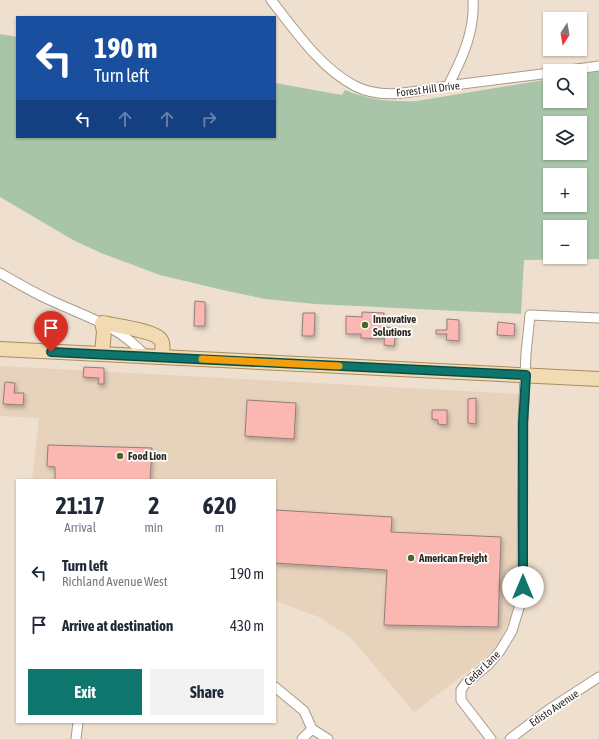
<!DOCTYPE html>
<html lang="en">
<head>
<meta charset="utf-8">
<style>
  body { margin:0; font-family:"Asap Condensed",sans-serif; background:#f2f2f3; color:#1f2937; height:100vh; display:flex; flex-direction:column; font-size:15px; white-space:nowrap }
  * { box-sizing:border-box; margin:0 }
  p { font-size:13px; color:#747a83 }
  .icon { flex:none; width:22px; height:22px; fill:none; stroke:currentColor; stroke-width:2; stroke-linecap:round; stroke-linejoin:round }
  .map { position:relative; flex:1; overflow:hidden }
  .side { position:absolute; left:16px; top:479px; width:260px; height:244px; display:flex; flex-direction:column; background:#fff; border-radius:0px; box-shadow:0 1px 3px #0004 }
  .side>* { flex:none }
  .banner { position:absolute; left:16px; top:16px; width:260px; height:122px; border-radius:0px; box-shadow:0 1px 3px #0004; background:#1a4fa0; color:#fff; overflow:hidden }
  .needle { width:26px; rotate:191deg }
  .controls { position:absolute; left:543px; top:12px; display:grid; gap:8px }
  .controls a { display:grid; place-items:center; width:44px; height:44px; border-radius:0px; background:#fff; box-shadow:0 1px 3px #0004; font-size:20px }
  .pin { position:absolute; display:grid; place-items:center; width:34px; height:34px; color:#fff; margin:-41px -17px; border-radius:50% 50% 50% 0; rotate:-45deg; box-shadow:0 0 4px #0007 }
  .pin .icon { rotate:45deg }
  .me { position:absolute; width:44px; margin:-22px; rotate:0deg; stroke-linejoin:round; filter:drop-shadow(0 0 3px #0008) }
  .turn { display:flex; align-items:center; gap:14px; height:84px; padding:0 12px; font-size:18px }
  .turn .icon { width:52px; height:52px; stroke-width:2.5 }
  .turn b { display:block; font-size:28px; line-height:34px }
  .lanes { display:flex; align-items:center; height:38px; padding:0 12px; background:#0003; justify-content:center; gap:20px; direction:ltr }
  .lanes .off { opacity:.35 }
  .eta { display:flex; justify-content:space-evenly; align-items:center; height:68px; text-align:center }
  .eta b { font-size:24px; font-weight:700; line-height:28px }
  .button { display:flex; gap:8px; margin-top:auto; padding:8px 12px }
  .button a { flex:1; height:46px; border-radius:0px; background:#0f766e; color:#fff; font-size:16px; font-weight:700; line-height:46px; text-align:center }
  .button a+a { background:#f2f2f3; color:#1f2937 }
  ul { padding:0; list-style:none }
  li { display:flex; align-items:center; gap:12px; height:52px; padding:0 12px }
  li div { flex:1 }
  li b { display:block; font-size:15px }
  li em { font-style:normal }
  .map>svg:first-child { display:block }
  .built { fill:#e7d2bc }
  .green { fill:#a9c5a9; fill-rule:evenodd }
  .building { fill:#fbb7b1; stroke:#947d7b; filter:url(#shadow) }
  .lines { fill:none; stroke-linecap:round; stroke-linejoin:round }
  .minor-casing { stroke:#a99b8b; stroke-width:11 }
  .primary-casing { stroke:#a98d5f; stroke-width:16 }
  .minor { stroke:#fff; stroke-width:9 }
  .primary { stroke:#f2dbb3; stroke-width:14 }
  .route-casing { stroke:#0a4d48; stroke-width:10 }
  .route { stroke:#0f766e; stroke-width:7 }
  .slow { stroke:#f59e0b; stroke-width:7 }
  .poi-dot { fill:#4a681d; stroke:#fff; stroke-width:1.5 }
  .labels { text-anchor:middle; stroke-width:3.5; stroke-linejoin:round; paint-order:stroke }
  .street-label { font-size:11px; fill:#2f2923; stroke:#fff }
  .poi-label { font-size:11px; font-weight:bold; fill:#2f2923; stroke:#fff; text-anchor:start }
</style>
</head>
<body>
<div class="map">
<svg width="599" height="739" viewBox="0 0 599 739">
  <defs>
    <filter id="shadow"><feDropShadow dx="1.5" dy="2.5" stdDeviation="2" flood-color="#0004"/></filter>
  </defs>
  <rect width="100%" height="100%" fill="#eedfce"/>
  <!-- built -->
  <polygon class="built" points="0,366 519,394 517,584 513,614 497,646 483,660 414,712 351,638 319,617 275,601 275,480 32,480 39,418 0,416"/>
  <!-- green -->
  <path class="green" d="M0,34l17,3v100h258v-54l67,12 3,-5c24,10 46,12 72,11l133,-22v22h30v-27l19,-3v188l-75,1 -3,54 -206,-10 -50,-5 -38,-8 -67,-16 -59,-22 -28,-13 -73,-43zM550,123h30v30h-30zM550,175h30v30h-30zM550,227h30v30h-30z"/>
  <!-- building -->
  <g class="building">
    <polygon points="195,301 205,302 205,326 194,326"/>
    <polygon points="362,312 384,313 383,339 361,338 361,334 346,334 346,316 362,317"/>
    <polygon points="303,313 315,313 314,336 302,336"/>
    <polygon points="447,319 459,320 459,341 446,340 447,334 436,334 436,330 447,330"/>
    <polygon points="498,322 515,324 514,336 497,335"/>
    <polygon points="385,327 396,328 394,346 384,345"/>
    <polygon points="84,367 104,368 104,384 98,384 99,378 83,377"/>
    <polygon points="5,382 15,383 14,393 24,393 23,405 3,404"/>
    <polygon points="476,398 476,424 468,423 468,399"/>
    <polygon points="247,400 296,403 294,439 245,436"/>
    <polygon points="432,410 447,410 447,425 438,424 438,420 432,419"/>
    <polygon points="48,445 152,448 150,480 55,480 55,467 47,466"/>
    <polygon points="275,510 392,517 391,532 501,537 498,627 384,625 387,570 275,563"/>
  </g>
  <g class="lines">
    <defs>
      <g id="minor">
        <path d="M271,0c24,30 49,68 84,86 31,16 67,3 99,-1 32,-4 64,-8 96,-12"/>
        <polyline points="562,71 599,66"/>
        <path d="M448,86c14,-27 27,-55 25,-86"/>
        <path d="M0,273c17,10 34,20 52,28 39,18 64,23 95,56"/>
        <polyline points="275,687 304,711 312,729 302,739"/>
        <polyline points="312,729 328,739"/>
        <polyline points="76,739 78,722"/>
        <polyline points="491,739 461,700 461,690 466,683 488,665 500,651 512,631 522,598 523,423 526,353 530,315 599,318"/>
        <polyline points="510,739 548,710 599,677"/>
      </g>
      <g id="primary">
        <polyline points="0,349 599,379"/>
        <path d="M102,354l2,-23 -2,-8c11,2 52,8 58,16 4,4 2,13 2,18"/>
      </g>
    </defs>
    <!-- minor casing -->
    <use href="#minor" class="minor-casing"/>
    <!-- primary casing -->
    <use href="#primary" class="primary-casing"/>
    <!-- minor -->
    <use href="#minor" class="minor"/>
    <!-- primary -->
    <use href="#primary" class="primary"/>
  </g>
  <g class="lines">
    <defs>
      <polyline id="route" points="51,352 526,375 523,423 523,587"/>
    </defs>
    <!-- route casing -->
    <use href="#route" class="route-casing"/>
    <!-- route -->
    <use href="#route" class="route"/>
    <!-- slow -->
    <polyline class="slow" points="202,359 339,366"/>
  </g>
  <!-- markers -->
  <g class="poi-dot">
    <circle cx="365" cy="325" r="4"/>
    <circle cx="120" cy="456" r="4"/>
    <circle cx="411" cy="558" r="4"/>
  </g>
  <g class="labels">
    <!-- street labels -->
    <g class="street-label">
      <text transform="translate(428 89) rotate(-7)" y="4">Forest Hill Drive</text>
      <text transform="translate(482 668) rotate(-44)" y="4">Cedar Lane</text>
      <text transform="translate(554 708) rotate(-34)" y="4">Edisto Avenue</text>
    </g>
    <!-- poi labels -->
    <g class="poi-label">
      <text x="373" y="323">Innovative<tspan x="373" dy="13">Solutions</tspan></text>
      <text x="128" y="460">Food Lion</text>
      <text x="419" y="562">American Freight</text>
    </g>
  </g>
</svg>
<div class="controls">
<a><svg class="needle" viewBox="-14 -14 28 28"><path d="M0-13l5 13h-10z" fill="#e53935"/><path d="M0 13l5-13h-10z" fill="#747a83"/></svg></a>
<a><svg class="icon" aria-label="search" viewBox="0 0 24 24"><circle cx="10" cy="10" r="6"/><path d="M15 15l6 6"/></svg></a>
<a><svg class="icon" aria-label="layers" viewBox="0 0 24 24"><path d="M12 4l9 5-9 5-9-5zM3 14l9 5 9-5"/></svg></a>
<a>+</a>
<a>−</a>
</div>
<div class="pin" style="left:51px;top:352px;background:#d93025"><svg class="icon" aria-label="arrive" viewBox="0 0 24 24"><path d="M6 21V4h12l-3 4 3 4H6"/></svg></div>
<svg class="me" style="left:523px;top:587px" viewBox="-20 -20 40 40"><circle r="19" fill="#fff"/><path d="M0-13L10 11 0 6-10 11z" fill="#0f766e"/></svg>
<div class="banner">
<div class="turn"><svg class="icon" aria-label="left" viewBox="0 0 24 24"><path d="M17 20v-9H6M10 6l-5 5 5 5"/></svg><div><b>190 m</b>Turn left</div></div>
<div class="lanes"><svg class="icon" aria-label="left" viewBox="0 0 24 24"><path d="M17 20v-9H6M10 6l-5 5 5 5"/></svg><svg class="icon off" aria-label="ahead" viewBox="0 0 24 24"><path d="M12 20V5M6 11l6-6 6 6"/></svg><svg class="icon off" aria-label="ahead" viewBox="0 0 24 24"><path d="M12 20V5M6 11l6-6 6 6"/></svg><svg class="icon off" aria-label="right" viewBox="0 0 24 24"><path d="M7 20v-9h11M14 6l5 5-5 5"/></svg></div>
</div>
<section class="side">
<div class="eta">
<div><b>21:17</b><p>Arrival</p></div>
<div><b>2</b><p>min</p></div>
<div><b>620</b><p>m</p></div>
</div>
<ul>
<li><svg class="icon" aria-label="left" viewBox="0 0 24 24"><path d="M17 20v-9H6M10 6l-5 5 5 5"/></svg><div><b>Turn left</b><p>Richland Avenue West</p></div><em>190 m</em></li>
<li><svg class="icon" aria-label="arrive" viewBox="0 0 24 24"><path d="M6 21V4h12l-3 4 3 4H6"/></svg><div><b>Arrive at destination</b></div><em>430 m</em></li>
</ul>
<div class="button"><a>Exit</a><a>Share</a></div>
</section>
</div>
</body>
</html>
